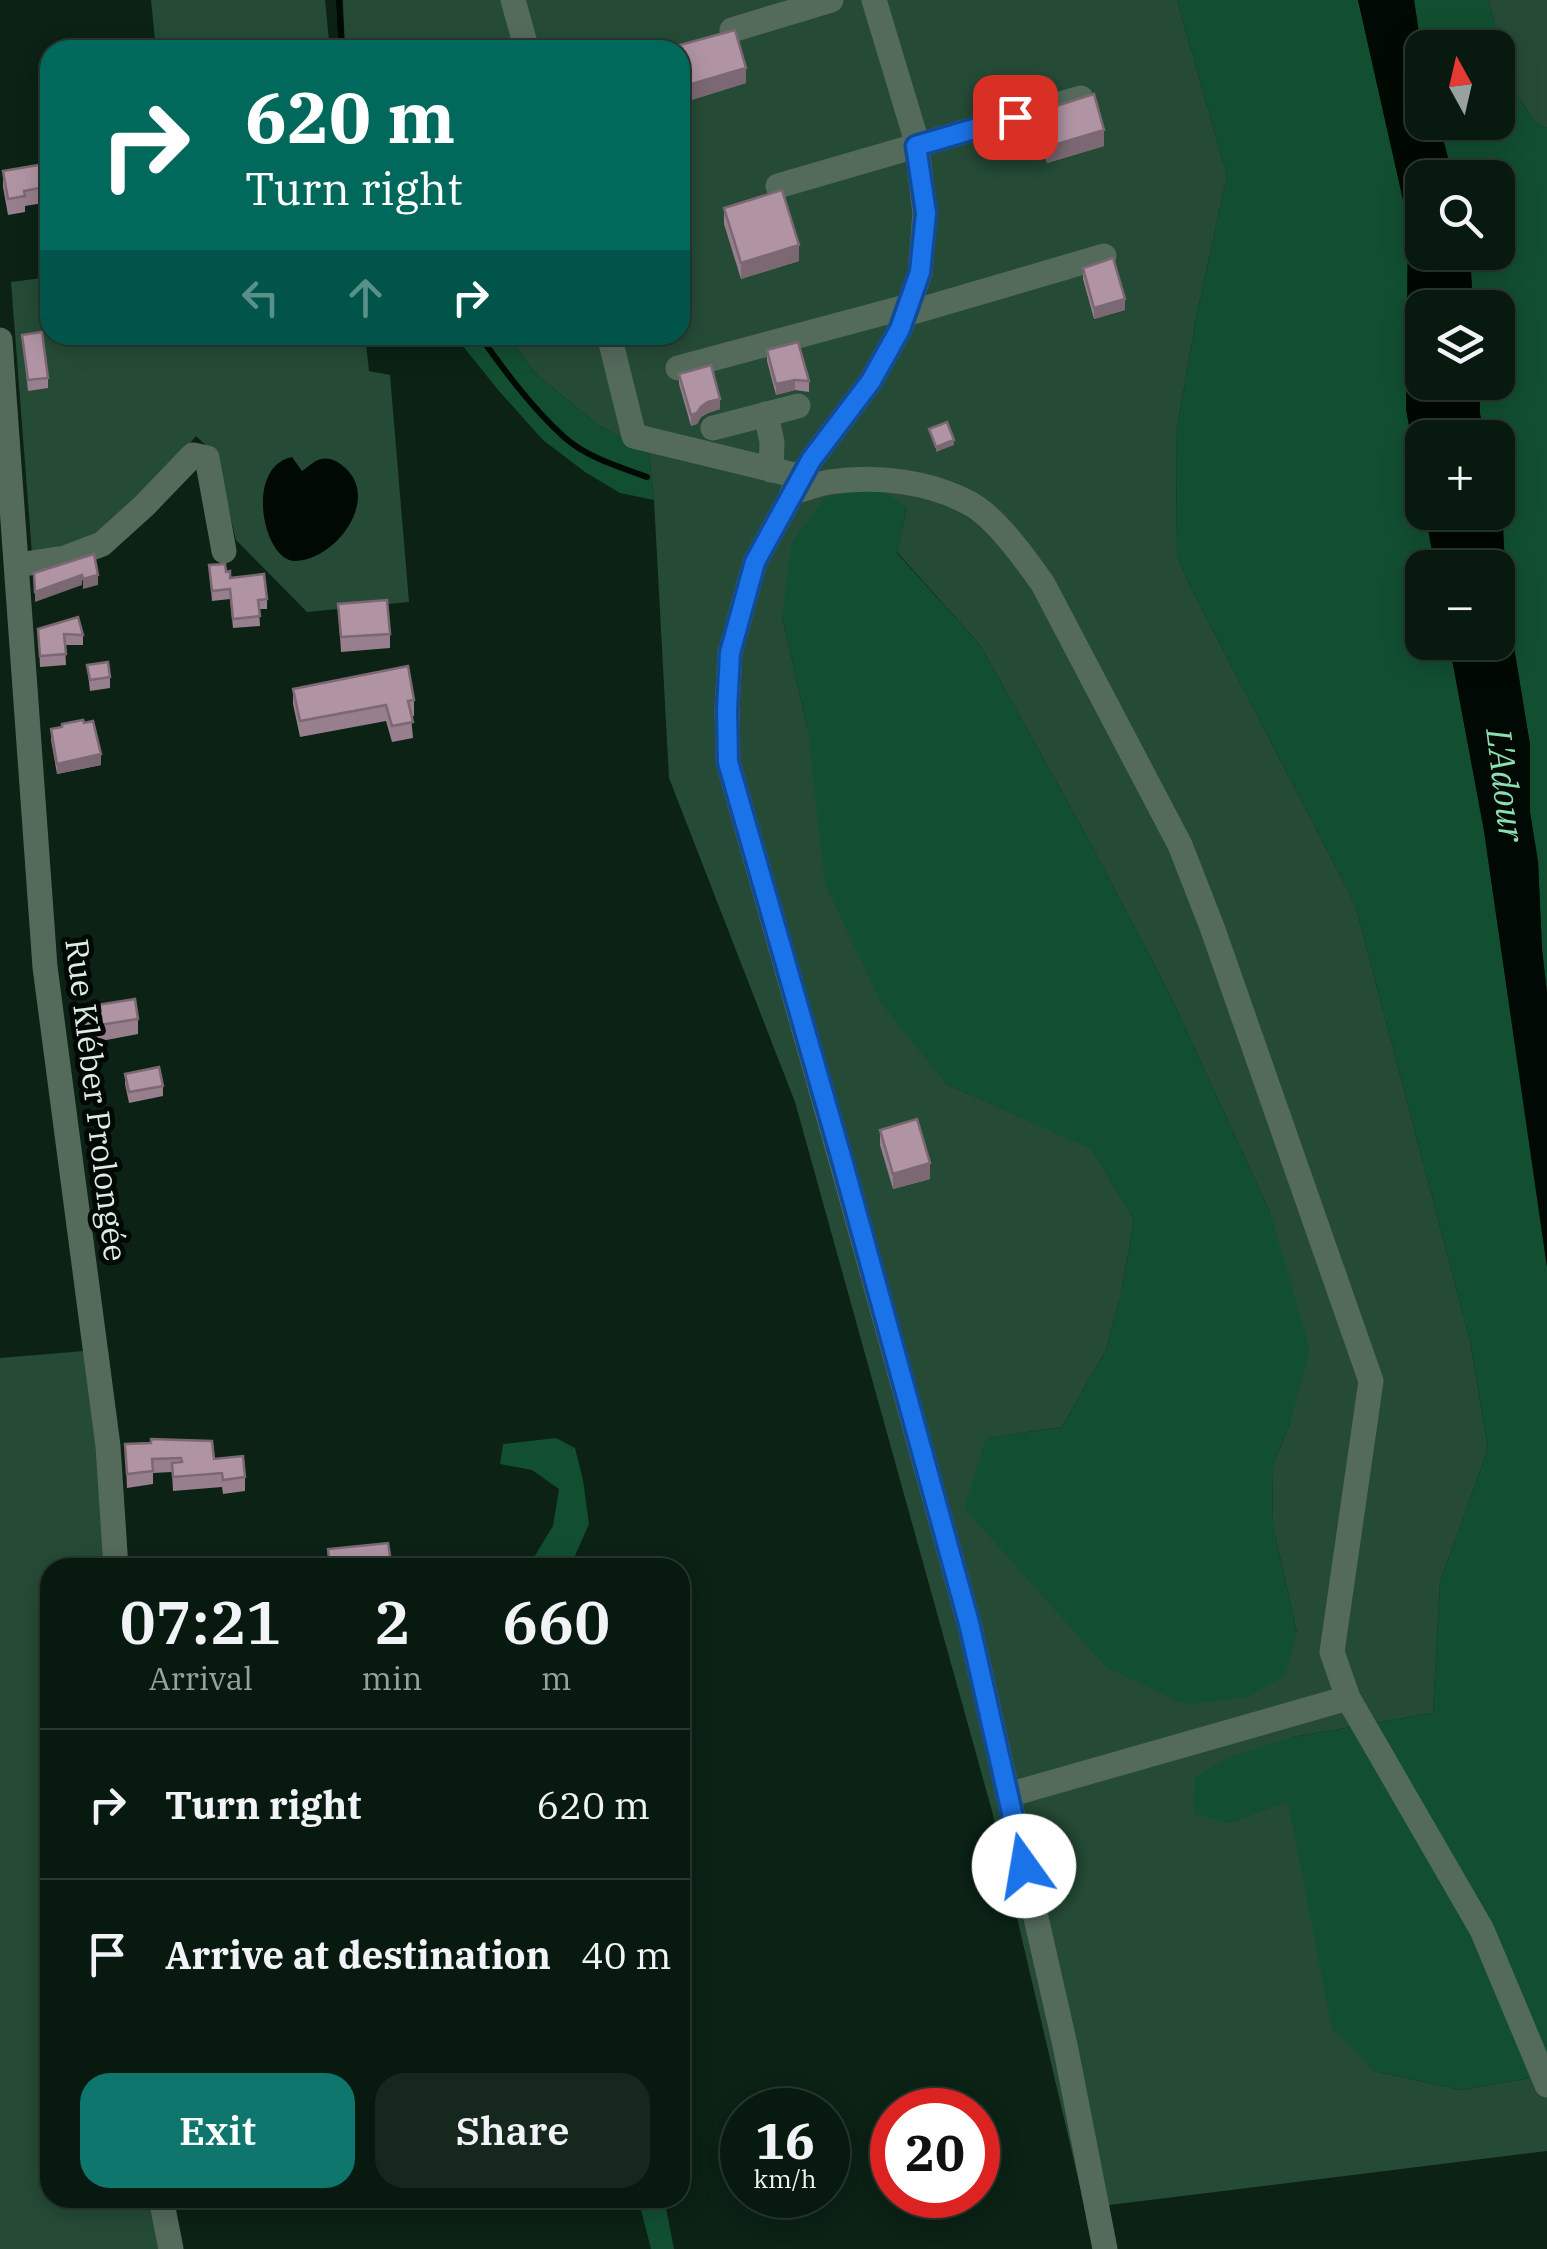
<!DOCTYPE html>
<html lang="en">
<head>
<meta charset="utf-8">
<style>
  body { margin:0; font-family:"IBM Plex Serif",serif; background:#16271e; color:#f1f3f6; height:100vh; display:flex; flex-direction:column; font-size:38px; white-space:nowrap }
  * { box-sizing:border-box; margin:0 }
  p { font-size:32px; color:#98a19f }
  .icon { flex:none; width:55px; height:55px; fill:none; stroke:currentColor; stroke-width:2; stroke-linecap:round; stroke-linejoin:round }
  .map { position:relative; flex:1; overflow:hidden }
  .side { position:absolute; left:40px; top:1558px; width:650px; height:650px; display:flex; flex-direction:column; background:#081a10; border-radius:30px; box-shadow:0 5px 25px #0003,0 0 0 2px #293830 }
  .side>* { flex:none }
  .hud { position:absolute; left:40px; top:40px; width:650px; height:305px; border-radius:30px; box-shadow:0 5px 25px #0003,0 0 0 2px #293830; background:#00695c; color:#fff; overflow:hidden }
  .needle { width:65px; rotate:352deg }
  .tools { position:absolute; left:1405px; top:30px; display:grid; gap:20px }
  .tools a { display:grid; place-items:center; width:110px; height:110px; border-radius:20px; background:#081a10; box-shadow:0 5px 25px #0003,0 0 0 2px #293830; font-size:50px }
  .speed { position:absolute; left:720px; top:2088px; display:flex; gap:20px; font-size:50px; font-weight:700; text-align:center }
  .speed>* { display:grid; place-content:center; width:130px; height:130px; border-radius:50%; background:#081a10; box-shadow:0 5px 25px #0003,0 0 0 2px #293830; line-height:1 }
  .speed small { font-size:25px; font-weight:400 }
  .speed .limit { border:15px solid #d22; background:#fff; color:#111 }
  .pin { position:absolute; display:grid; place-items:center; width:85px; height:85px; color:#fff; margin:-42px; border-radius:20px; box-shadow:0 5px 15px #0006 }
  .me { position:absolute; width:110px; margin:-55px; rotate:347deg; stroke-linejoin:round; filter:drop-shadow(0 0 8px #0008) }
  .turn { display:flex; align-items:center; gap:35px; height:210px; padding:0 40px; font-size:45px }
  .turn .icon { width:130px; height:130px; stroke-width:2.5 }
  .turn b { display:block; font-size:70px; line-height:85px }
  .lanes { display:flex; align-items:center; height:95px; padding:0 40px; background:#0003; justify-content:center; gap:50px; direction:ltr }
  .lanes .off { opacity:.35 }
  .eta { display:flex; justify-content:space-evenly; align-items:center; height:170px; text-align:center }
  .eta b { font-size:60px; font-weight:600; line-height:70px }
  .cta { display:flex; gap:20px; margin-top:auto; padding:20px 40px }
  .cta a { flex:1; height:115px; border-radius:30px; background:#0f766e; color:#fff; font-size:40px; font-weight:600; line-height:115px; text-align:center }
  .cta a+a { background:#16271e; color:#f1f3f6 }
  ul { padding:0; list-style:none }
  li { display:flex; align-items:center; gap:30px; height:150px; padding:0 40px; border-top:2px solid #293830 }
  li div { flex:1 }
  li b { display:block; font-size:38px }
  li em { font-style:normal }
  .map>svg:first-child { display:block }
  .green { fill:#254b36; fill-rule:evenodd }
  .forest { fill:#124f31 }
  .water { fill:#000903 }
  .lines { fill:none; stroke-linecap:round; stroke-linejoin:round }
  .stream { stroke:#000903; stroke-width:6 }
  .minor { stroke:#546b5c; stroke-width:25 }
  .wall { fill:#977f8d }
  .shaded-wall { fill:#7b6873 }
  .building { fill:#b094a4; stroke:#7b6873; stroke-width:2.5 }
  .route-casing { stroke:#114b97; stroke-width:25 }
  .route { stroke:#1a73e8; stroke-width:18 }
  .labels { text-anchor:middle; stroke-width:10; stroke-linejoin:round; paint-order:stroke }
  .street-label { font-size:32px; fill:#deede3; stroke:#020905 }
  .water-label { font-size:35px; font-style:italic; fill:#8ae0ae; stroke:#020905 }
</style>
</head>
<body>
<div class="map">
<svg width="1547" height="2249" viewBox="0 0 1547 2249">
  <rect width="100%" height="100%" fill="#0b2215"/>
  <!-- green -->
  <g class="green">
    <polygon points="151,0 325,0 330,50 156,50"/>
    <path d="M343,0h834l50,176 -30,137 -21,122 1,121 14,32 164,316 115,437 18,108 -48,133 -7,131 -140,24 -65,86 60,-22 19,93 67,177 87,19 86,-15v76l-462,57 -93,-397 -197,-709 -126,-324 -15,-278 -5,-47 -51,-28 -61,-50 -31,-40h174v-285h-335zM907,507l-10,45 83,93 106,190 83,158 101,219 20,212 -18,43 1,59 24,107 -310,-195 75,-11 44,-77 15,-56 13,-74 -43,-72 -145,-64 -138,-354 -26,-113z"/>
    <polygon points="1488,0 1547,0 1547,128 1534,122 1510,83"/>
    <polygon points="50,277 50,335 365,335 369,371 390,375 409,602 307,612 236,540 215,454 196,436 149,491 87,544 32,554 11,282"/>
    <polygon points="108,1349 118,1441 119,1567 50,1568 50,2198 170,2198 180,2249 0,2249 0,1358"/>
  </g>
  <!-- forest -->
  <g class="forest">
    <polygon points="1177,0 1358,0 1408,222 1406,409 1422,497 1422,512 1425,513 1435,567 1422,568 1422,642 1449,643 1484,831 1547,1267 1547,2075 1461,2090 1374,2071 1332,2029 1288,1802 1228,1823 1194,1814 1195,1777 1229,1757 1293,1737 1433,1713 1440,1582 1488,1449 1470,1341 1355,904 1191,588 1177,556 1176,435 1197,313 1227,176"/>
    <polygon points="1414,0 1488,0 1510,83 1534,122 1547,128 1547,993 1542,949 1538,862 1530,812 1530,745 1507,604 1503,527 1498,488 1498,438 1485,437 1480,414 1480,383 1498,382 1498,308 1473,307 1470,253 1498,252 1498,178 1453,177 1439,123 1498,122 1498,48 1422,48 1422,53"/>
    <polygon points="454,335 506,335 537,375 598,425 649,453 654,500 620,493 585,472 543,440 499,391"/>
    <polygon points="866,487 890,496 907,507 897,553 980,645 1086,835 1169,993 1270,1212 1310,1350 1290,1424 1272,1467 1273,1526 1297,1633 1285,1676 1246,1697 1186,1705 1106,1667 964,1508 986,1438 1062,1427 1106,1350 1121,1294 1134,1220 1091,1149 946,1084 881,1003 825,884 808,730 782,617 792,543 824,498"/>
    <polygon points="556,1438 575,1448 583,1480 589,1524 570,1567 528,1567 553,1526 559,1489 532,1470 500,1464 503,1444"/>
    <polygon points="638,2198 664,2198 674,2249 651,2249"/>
  </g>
  <!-- water -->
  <g class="water">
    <polygon points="1358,0 1414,0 1422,53 1422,122 1439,123 1453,177 1422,178 1422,252 1470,253 1473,307 1422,308 1422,382 1480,383 1480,414 1485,437 1422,438 1422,497 1406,409 1408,222"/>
    <path d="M292,457l10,14c6,-4 13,-11 19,-12 8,-2 16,2 22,7 39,31 -6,94 -48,95 -32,0 -51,-94 -3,-104z"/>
    <polygon points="1498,488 1503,527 1507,604 1530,745 1530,812 1538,862 1542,949 1547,993 1547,1267 1484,831 1449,643 1498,642 1498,568 1435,567 1425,513 1498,512"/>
  </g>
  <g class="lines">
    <!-- stream -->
    <g class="stream">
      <polyline points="339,0 342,50"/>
      <path d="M479,335c25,35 52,72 85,102 22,20 55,30 83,40"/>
    </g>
    <!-- minor -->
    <g class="minor">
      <polyline points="513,0 527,50"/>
      <polyline points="874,0 916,139 925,213 920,273 900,329 871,381 811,460 755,562 730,653 727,709 728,762 841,1160 969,1623 1065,2045 1105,2249"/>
      <polyline points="732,30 831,0"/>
      <polyline points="778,186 1081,98"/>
      <polyline points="906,314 1104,256"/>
      <polyline points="609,335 634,436 802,477"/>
      <polyline points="0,340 45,967 108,1446 116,1568"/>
      <polyline points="678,368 909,306"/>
      <polyline points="766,414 772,442 771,470"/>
      <polyline points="713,428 798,406"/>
      <path d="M792,493c12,-4 25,-9 37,-11 47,-7 100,-1 142,22 26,15 55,56 72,80l137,261 32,82 159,454 -39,271 16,46 -340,97"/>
      <polyline points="17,565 65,558 102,544 145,505 193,455 207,458 224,551"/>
      <polyline points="1348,1698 1482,1930 1547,2085"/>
      <polyline points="161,2198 171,2249"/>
    </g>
  </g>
  <!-- wall -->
  <g class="wall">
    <polygon points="676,46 746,83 688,101 680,74 680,50 676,50"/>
    <polygon points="1037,112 1104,146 1047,163 1037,128"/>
    <polygon points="50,163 50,202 25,206 25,212 8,215 3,187 3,171"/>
    <polygon points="724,208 799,261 741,279 724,224"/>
    <polygon points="1083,268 1125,310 1094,319 1083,279"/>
    <polygon points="22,335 48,378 48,388 28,391"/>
    <polygon points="767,350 809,381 809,392 795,390 776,395 767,361"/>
    <polygon points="679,374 720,409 708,413 701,417 697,424 691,426 679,384"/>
    <polygon points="209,565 226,572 230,578 267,599 267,609 259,609 260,626 233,628 230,599 212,601"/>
    <polygon points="338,604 390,634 390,648 341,652"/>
    <polygon points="38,629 83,635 83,645 65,645 66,665 40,667"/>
    <polygon points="87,665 110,677 110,688 90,691"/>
    <polygon points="293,689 414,700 414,716 411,716 413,738 392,742 386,721 300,737 293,704"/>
    <polygon points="51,729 101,765 57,774 51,740"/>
    <polygon points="72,1009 138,1019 138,1034 96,1042 97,1067 80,1070 72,1025"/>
    <polygon points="125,1074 163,1086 163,1096 129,1103 125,1084"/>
    <polygon points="880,1130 930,1179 893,1189 880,1145"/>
    <polygon points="125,1444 214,1459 245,1477 245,1491 223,1494 222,1487 173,1491 172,1472 153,1473 153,1484 127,1488"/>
  </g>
  <!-- shaded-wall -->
  <g class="shaded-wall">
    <polygon points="746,68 746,83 688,101 688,85"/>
    <polygon points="1104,130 1104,146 1047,163 1047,147"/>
    <polygon points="799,245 799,261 741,279 741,263"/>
    <polygon points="1125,299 1125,310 1094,319 1094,308"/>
    <polygon points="795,380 795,390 776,395 776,384"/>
    <polygon points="720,399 720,409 708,413 701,417 697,424 691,426 691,415 708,402"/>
    <polygon points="954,440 954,445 936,452 936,447"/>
    <polygon points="82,575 82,585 35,602 35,592"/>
    <polygon points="98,575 98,585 83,589 83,579"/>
    <polygon points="101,754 101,765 57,774 57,764"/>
    <polygon points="930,1163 930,1179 893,1189 893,1174"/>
  </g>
  <!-- building -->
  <g class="building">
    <polygon points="735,30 746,68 688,85 680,58 680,50 678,50 676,46"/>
    <polygon points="1094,94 1104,130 1047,147 1037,112"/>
    <polygon points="50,163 50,186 24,191 25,196 8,199 3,171"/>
    <polygon points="782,190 799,245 741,263 724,208"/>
    <polygon points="1113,258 1125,299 1094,308 1083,268"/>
    <polygon points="42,332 48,378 28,380 22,335"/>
    <polygon points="798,342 809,381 795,380 776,384 767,350"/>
    <polygon points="711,365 720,399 708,402 701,407 697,413 691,415 679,374"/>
    <polygon points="947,422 954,440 936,447 929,429"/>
    <polygon points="94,554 98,575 83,579 82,575 35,592 34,573"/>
    <polygon points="225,564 226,572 230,571 230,578 264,574 267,599 258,600 260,616 233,619 230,589 212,591 209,565"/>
    <polygon points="387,600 390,634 341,637 338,604"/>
    <polygon points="78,617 83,635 64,634 66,654 40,656 38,629"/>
    <polygon points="108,662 110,677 90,680 87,665"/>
    <polygon points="408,666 414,700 408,701 413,722 392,726 386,705 300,721 293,689"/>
    <polygon points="83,720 84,723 93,721 101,754 57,764 51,729 62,727 62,724"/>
    <polygon points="135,999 138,1019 93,1026 97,1051 80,1054 72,1009"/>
    <polygon points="159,1067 163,1086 129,1092 125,1074"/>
    <polygon points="917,1119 930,1163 893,1174 880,1130"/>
    <polygon points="151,1439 212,1441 214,1459 243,1456 245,1477 223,1480 222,1473 173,1477 172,1463 182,1462 181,1458 152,1459 153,1471 127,1474 125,1444 151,1443"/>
    <polygon points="388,1543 392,1568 330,1568 328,1549"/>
  </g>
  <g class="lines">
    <defs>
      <polyline id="route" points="1015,117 916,146 926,213 920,272 900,329 871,381 811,460 755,562 730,653 727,710 728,762 842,1160 969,1623 1024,1866"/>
    </defs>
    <!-- route casing -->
    <use href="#route" class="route-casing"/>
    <!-- route -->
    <use href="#route" class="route"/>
  </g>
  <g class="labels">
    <!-- street labels -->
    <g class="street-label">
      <text transform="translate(96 1100) rotate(83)" y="11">Rue Kléber Prolongée</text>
    </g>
    <!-- water labels -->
    <g class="water-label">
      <text transform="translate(1505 785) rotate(83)" y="12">L'Adour</text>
    </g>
  </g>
</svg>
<div class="tools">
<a><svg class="needle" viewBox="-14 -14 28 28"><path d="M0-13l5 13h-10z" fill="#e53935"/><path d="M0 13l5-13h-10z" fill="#98a19f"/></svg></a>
<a><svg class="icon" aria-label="search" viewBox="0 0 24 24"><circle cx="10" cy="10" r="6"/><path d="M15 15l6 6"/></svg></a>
<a><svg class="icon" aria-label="layers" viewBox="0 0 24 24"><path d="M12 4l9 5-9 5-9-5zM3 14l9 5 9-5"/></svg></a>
<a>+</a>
<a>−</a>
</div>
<div class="speed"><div>16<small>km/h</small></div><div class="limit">20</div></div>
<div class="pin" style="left:1015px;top:117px;background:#d93025"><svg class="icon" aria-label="arrive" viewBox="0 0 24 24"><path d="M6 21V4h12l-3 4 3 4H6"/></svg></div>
<svg class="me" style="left:1024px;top:1866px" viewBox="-20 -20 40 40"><circle r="19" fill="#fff"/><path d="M0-13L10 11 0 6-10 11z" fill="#1a73e8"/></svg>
<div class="hud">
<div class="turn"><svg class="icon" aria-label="right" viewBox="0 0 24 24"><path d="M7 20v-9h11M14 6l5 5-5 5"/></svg><div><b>620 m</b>Turn right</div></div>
<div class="lanes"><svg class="icon off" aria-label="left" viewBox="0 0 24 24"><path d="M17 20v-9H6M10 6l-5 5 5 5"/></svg><svg class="icon off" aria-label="ahead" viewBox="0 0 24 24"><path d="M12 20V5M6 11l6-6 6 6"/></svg><svg class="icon" aria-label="right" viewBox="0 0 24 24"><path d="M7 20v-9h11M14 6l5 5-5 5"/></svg></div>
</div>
<section class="side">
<div class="eta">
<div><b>07:21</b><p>Arrival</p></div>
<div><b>2</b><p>min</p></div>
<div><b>660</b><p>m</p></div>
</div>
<ul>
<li><svg class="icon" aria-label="right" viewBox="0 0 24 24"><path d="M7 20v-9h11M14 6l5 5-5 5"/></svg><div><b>Turn right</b></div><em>620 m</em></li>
<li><svg class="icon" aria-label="arrive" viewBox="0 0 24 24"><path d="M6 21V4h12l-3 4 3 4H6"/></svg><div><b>Arrive at destination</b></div><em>40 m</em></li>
</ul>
<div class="cta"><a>Exit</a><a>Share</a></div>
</section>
</div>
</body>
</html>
